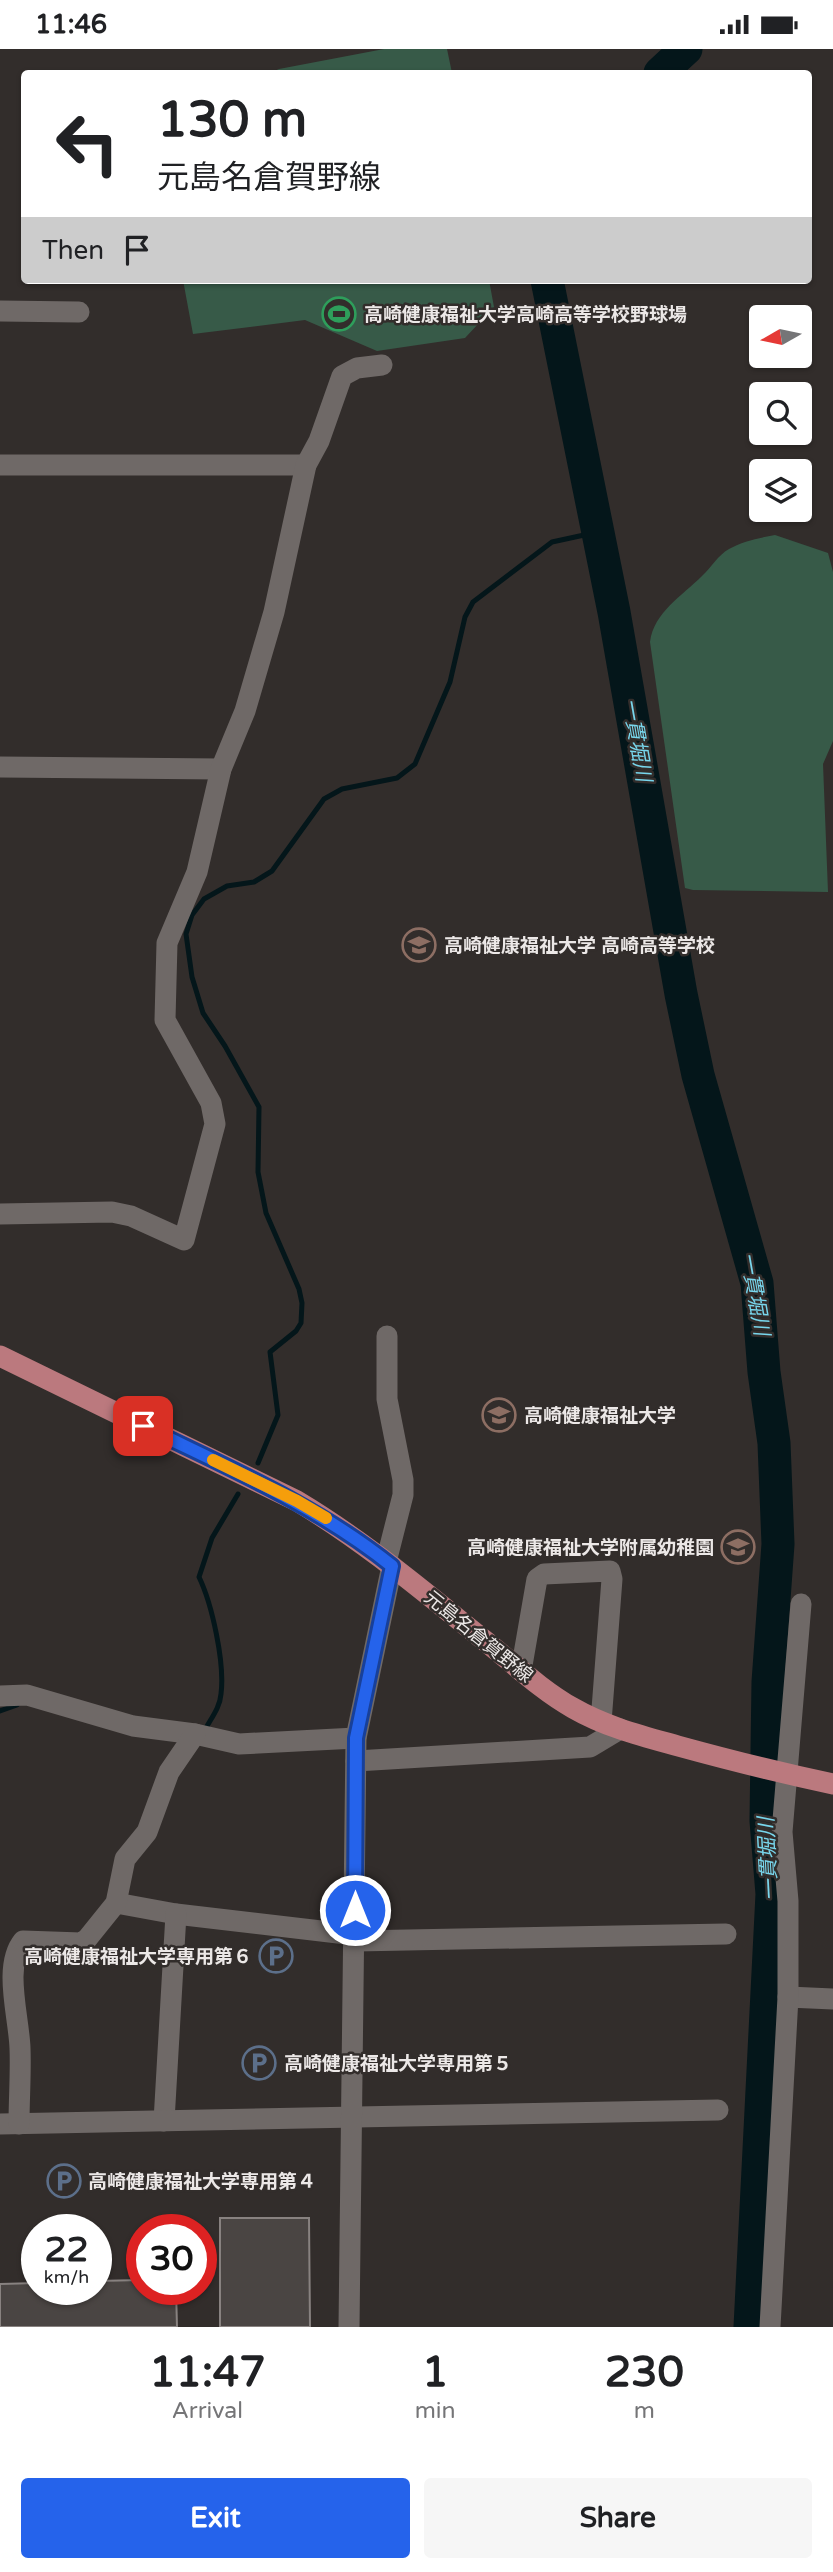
<!DOCTYPE html>
<html lang="en">
<head>
<meta charset="utf-8">
<style>
  body { margin:0; font-family:"Varela Round","Noto Sans JP",sans-serif; background:#f6f6f6; color:#202124; height:100vh; display:flex; flex-direction:column; font-size:26px; white-space:nowrap }
  * { box-sizing:border-box; margin:0 }
  p { font-size:23px; color:#757577 }
  .icon { flex:none; width:38px; height:38px; fill:none; stroke:currentColor; stroke-width:2; stroke-linecap:round; stroke-linejoin:round }
  .map { position:relative; height:2278px; overflow:hidden }
  .details { display:flex; flex-direction:column; background:#fff; flex:1 }
  .details>* { flex:none }
  .guide { position:absolute; left:21px; top:21px; width:791px; height:214px; border-radius:7px; box-shadow:0 2px 5px #0004; background:#fff; color:#202124; overflow:hidden }
  .needle { width:46px; rotate:261deg }
  .controls { position:absolute; left:749px; top:256px; display:grid; gap:14px }
  .controls a { display:grid; place-items:center; width:63px; height:63px; border-radius:7px; background:#fff; box-shadow:0 2px 5px #0004; font-size:35px }
  .speed { position:absolute; left:21px; top:2165px; display:flex; gap:14px; font-size:35px; font-weight:700; text-align:center }
  .speed>* { display:grid; place-content:center; width:91px; height:91px; border-radius:50%; background:#fff; box-shadow:0 2px 5px #0004; line-height:1 }
  .speed small { font-size:18px; font-weight:400 }
  .speed .limit { border:10px solid #d22; background:#fff; color:#111 }
  .pin { position:absolute; display:grid; place-items:center; width:60px; height:60px; color:#fff; margin:-30px; border-radius:14px; box-shadow:0 4px 10px #0006 }
  .me { position:absolute; width:77px; margin:-38px; rotate:0deg; stroke-linejoin:round; filter:drop-shadow(0 0 5px #0008) }
  .turn { display:flex; align-items:center; gap:24px; height:147px; padding:0 21px; font-size:32px }
  .turn .icon { width:91px; height:91px; stroke-width:2.5 }
  .turn b { display:block; font-size:49px; line-height:60px }
  .then { display:flex; align-items:center; height:66px; padding:0 21px; background:#0003; gap:14px; font-size:26px }
  .eta { display:flex; justify-content:space-evenly; align-items:center; height:119px; text-align:center }
  .eta b { font-size:42px; font-weight:800; line-height:49px }
  .cta { display:flex; gap:14px; margin-top:auto; padding:14px 21px }
  .cta a { flex:1; height:80px; border-radius:7px; background:#2563eb; color:#fff; font-size:28px; font-weight:800; line-height:80px; text-align:center }
  .cta a+a { background:#f6f6f6; color:#202124 }
  .status { display:flex; justify-content:space-between; align-items:center; height:49px; padding:0 35px; background:#fff; direction:ltr }
  .status svg { height:19px; fill:currentColor }
  .map>svg:first-child { display:block }
  .green { fill:#375a48 }
  .lines { fill:none; stroke-linecap:round; stroke-linejoin:round }
  .stream { stroke:#04161a; stroke-width:5 }
  .river { stroke:#04161a; stroke-width:33 }
  .building { fill:#4a4543; stroke:#888280; stroke-width:2 }
  .minor { stroke:#6f6967; stroke-width:21 }
  .major { stroke:#bb797e; stroke-width:21 }
  .route-casing { stroke:#184099; stroke-width:18 }
  .route { stroke:#2563eb; stroke-width:12 }
  .slow { stroke:#f59e0b; stroke-width:12 }
  .labels { text-anchor:middle; stroke-width:5; stroke-linejoin:round; paint-order:stroke }
  .poi-label { font-size:19px; font-weight:bold; fill:#ece8e7; stroke:#322d2b; text-anchor:start }
  .street-label { font-size:19px; fill:#ece8e7; stroke:#322d2b }
  .water-label { font-size:21px; font-style:italic; fill:#78d6ec; stroke:#322d2b }
</style>
</head>
<body>
<div class="status"><b>11:46</b><svg viewBox="0 0 49 12"><path d="M0 12V9h3v3zM5 12V6h3v6zM10 12V3h3v9zM15 12V0h3v12zM26 1h20v11H26zM47 4h2v5h-2z"/></svg></div>
<div class="map">
<svg width="833" height="2278" viewBox="0 0 833 2278">
  <rect width="100%" height="100%" fill="#322d2b"/>
  <!-- green -->
  <g class="green">
    <polygon points="384,0 447,0 452,24 270,24 279,20"/>
    <polygon points="183,231 489,231 494,258 465,289 377,302 305,271 193,285"/>
    <path d="M775,486l53,18 5,19v169l-10,23 5,128 -135,-2 -8,-2 -35,-246c4,-30 32,-46 52,-66 9,-8 16,-21 27,-27 14,-8 30,-11 46,-14z"/>
  </g>
  <g class="lines">
    <!-- stream -->
    <g class="stream">
      <polyline points="258,1414 278,1366 270,1303 296,1282 301,1274 302,1254 299,1240 266,1164 258,1123 259,1058 225,997 203,964 192,928 186,885 192,866 204,850 227,837 254,833 272,822 324,750 342,740 397,729 415,715 450,633 465,568 473,553 552,493 598,483"/>
      <polyline points="0,1662 17,1656"/>
      <path d="M206,1679c6,-11 14,-21 15,-34 4,-31 -9,-90 -22,-117l13,-39 26,-44"/>
    </g>
    <!-- river -->
    <g class="river">
      <polyline points="660,24 686,0"/>
      <polyline points="547,231 614,563 681,945 698,1026 757,1234 764,1323 774,1394 778,1495 768,1633 766,1772 772,1845 750,2278"/>
    </g>
  </g>
  <!-- building -->
  <g class="building">
    <polygon points="220,2169 309,2169 310,2278 220,2278"/>
    <polygon points="142,2231 142,2240 176,2240 177,2278 0,2278 0,2235 37,2234 37,2240 96,2240 96,2232"/>
  </g>
  <g class="lines">
    <!-- minor -->
    <g class="minor">
      <polyline points="0,262 79,263"/>
      <polyline points="0,416 306,416"/>
      <polyline points="0,718 221,720"/>
      <polyline points="0,1165 112,1163 131,1167 184,1191 215,1075 211,1054 165,971 167,894 197,823 221,720 245,662 274,563 306,416 319,392 342,327 357,319 382,316"/>
      <polyline points="386,1513 403,1446 403,1431 387,1350 387,1287"/>
      <polyline points="521,1622 537,1530 544,1525 610,1522 612,1530 601,1673"/>
      <polyline points="0,1647 27,1646 133,1677 195,1685 239,1695 356,1689"/>
      <polyline points="356,1712 590,1698 620,1680"/>
      <polyline points="116,1854 176,1865 355,1886"/>
      <polyline points="356,1892 726,1885"/>
      <polyline points="788,1948 833,1950"/>
      <polyline points="164,2072 176,1865"/>
      <polyline points="0,2075 718,2061"/>
      <path d="M19,2075c0,-25 2,-51 1,-76 -1,-31 -17,-82 3,-107l58,2 6,-4 29,-36 9,-44 22,-27 22,-60 26,-38"/>
      <polyline points="349,2278 356,1689 392,1517"/>
      <polyline points="770,2278 788,1948 788,1852 782,1783 801,1555"/>
    </g>
    <!-- major -->
    <path class="major" d="M0,1307l297,145c67,40 126,90 187,139 29,23 57,50 89,68 33,19 69,28 105,38 51,14 103,27 155,38"/>
  </g>
  <g class="lines">
    <defs>
      <path id="route" d="M143,1377c86,42 173,79 249,140l-36,172 -1,172"/>
    </defs>
    <!-- route casing -->
    <use href="#route" class="route-casing"/>
    <!-- route -->
    <use href="#route" class="route"/>
    <!-- slow -->
    <polyline class="slow" points="213,1411 297,1452 326,1469"/>
  </g>
  <!-- icons -->
  <defs>
    <symbol id="stadium-ring" viewBox="-11 -11 22 22"><circle r="9.5" fill="#322d2b" stroke="#2e9e5b" stroke-width="1.5"/><path d="M0-5a6.5 5 0 1 0 0 10a6.5 5 0 1 0 0-10ZM-3.5-1.8h7v3.6h-7Z" fill="#2e9e5b"/></symbol>
    <symbol id="school-ring" viewBox="-11 -11 22 22"><circle r="9.5" fill="#322d2b" stroke="#8d6e63" stroke-width="1.5"/><path d="M0-5L7-2L0 1L-7-2ZM-4 1L0 2.5L4 1V4Q0 6-4 4Z" fill="#8d6e63"/></symbol>
    <symbol id="university-ring" viewBox="-11 -11 22 22"><circle r="9.5" fill="#322d2b" stroke="#8d6e63" stroke-width="1.5"/><path d="M0-5L7-2L0 1L-7-2ZM-4 1L0 2.5L4 1V4Q0 6-4 4Z" fill="#8d6e63"/></symbol>
    <symbol id="parking-ring" viewBox="-11 -11 22 22"><circle r="9.5" fill="#322d2b" stroke="#5c6f8a" stroke-width="1.5"/><path d="M-3.5-5.5H1a3.5 3.5 0 0 1 0 7H-1V5.5H-3.5ZM-1-3.4V-.6H.8a1.4 1.4 0 0 0 0-2.8Z" fill="#5c6f8a"/></symbol>
  </defs>
  <g fill-rule="evenodd">
    <use href="#stadium-ring" x="320" y="246" width="38" height="38"/>
    <use href="#school-ring" x="400" y="877" width="38" height="38"/>
    <use href="#university-ring" x="480" y="1347" width="38" height="38"/>
    <use href="#school-ring" x="719" y="1479" width="38" height="38"/>
    <use href="#parking-ring" x="257" y="1888" width="38" height="38"/>
    <use href="#parking-ring" x="240" y="1995" width="38" height="38"/>
    <use href="#parking-ring" x="45" y="2113" width="38" height="38"/>
  </g>
  <g class="labels">
    <!-- poi labels -->
    <g class="poi-label">
      <text x="364" y="272">高崎健康福祉大学高崎高等学校野球場</text>
      <text x="444" y="903">高崎健康福祉大学 高崎高等学校</text>
      <text x="524" y="1373">高崎健康福祉大学</text>
      <text x="714" y="1505" text-anchor="end">高崎健康福祉大学附属幼稚園</text>
      <text x="252" y="1914" text-anchor="end">高崎健康福祉大学専用第６</text>
      <text x="284" y="2021">高崎健康福祉大学専用第５</text>
      <text x="88" y="2139">高崎健康福祉大学専用第４</text>
    </g>
    <!-- street labels -->
    <g class="street-label">
      <text transform="translate(479 1587) rotate(39)" y="7">元島名倉賀野線</text>
    </g>
    <!-- water labels -->
    <g class="water-label">
      <text transform="translate(637 691) rotate(80)" y="7">一貫堀川</text>
      <text transform="translate(755 1245) rotate(80)" y="7">一貫堀川</text>
      <text transform="translate(768 1810) rotate(-93)" y="7">一貫堀川</text>
    </g>
  </g>
</svg>
<div class="controls">
<a><svg class="needle" viewBox="-14 -14 28 28"><path d="M0-13l5 13h-10z" fill="#e53935"/><path d="M0 13l5-13h-10z" fill="#757577"/></svg></a>
<a><svg class="icon" aria-label="search" viewBox="0 0 24 24"><circle cx="10" cy="10" r="6"/><path d="M15 15l6 6"/></svg></a>
<a><svg class="icon" aria-label="layers" viewBox="0 0 24 24"><path d="M12 4l9 5-9 5-9-5zM3 14l9 5 9-5"/></svg></a>
</div>
<div class="speed"><div>22<small>km/h</small></div><div class="limit">30</div></div>
<div class="pin" style="left:143px;top:1377px;background:#d93025"><svg class="icon" aria-label="arrive" viewBox="0 0 24 24"><path d="M6 21V4h12l-3 4 3 4H6"/></svg></div>
<svg class="me" style="left:355px;top:1861px" viewBox="-20 -20 40 40"><circle r="17" fill="#2563eb" stroke="#fff" stroke-width="3"/><path d="M0-11L8 9 0 5-8 9z" fill="#fff"/></svg>
<div class="guide">
<div class="turn"><svg class="icon" aria-label="left" viewBox="0 0 24 24"><path d="M17 20v-9H6M10 6l-5 5 5 5"/></svg><div><b>130 m</b>元島名倉賀野線</div></div>
<div class="then">Then<svg class="icon" aria-label="arrive" viewBox="0 0 24 24"><path d="M6 21V4h12l-3 4 3 4H6"/></svg></div>
</div>
</div>
<section class="details">
<div class="eta">
<div><b>11:47</b><p>Arrival</p></div>
<div><b>1</b><p>min</p></div>
<div><b>230</b><p>m</p></div>
</div>
<div class="cta"><a>Exit</a><a>Share</a></div>
</section>
</body>
</html>
